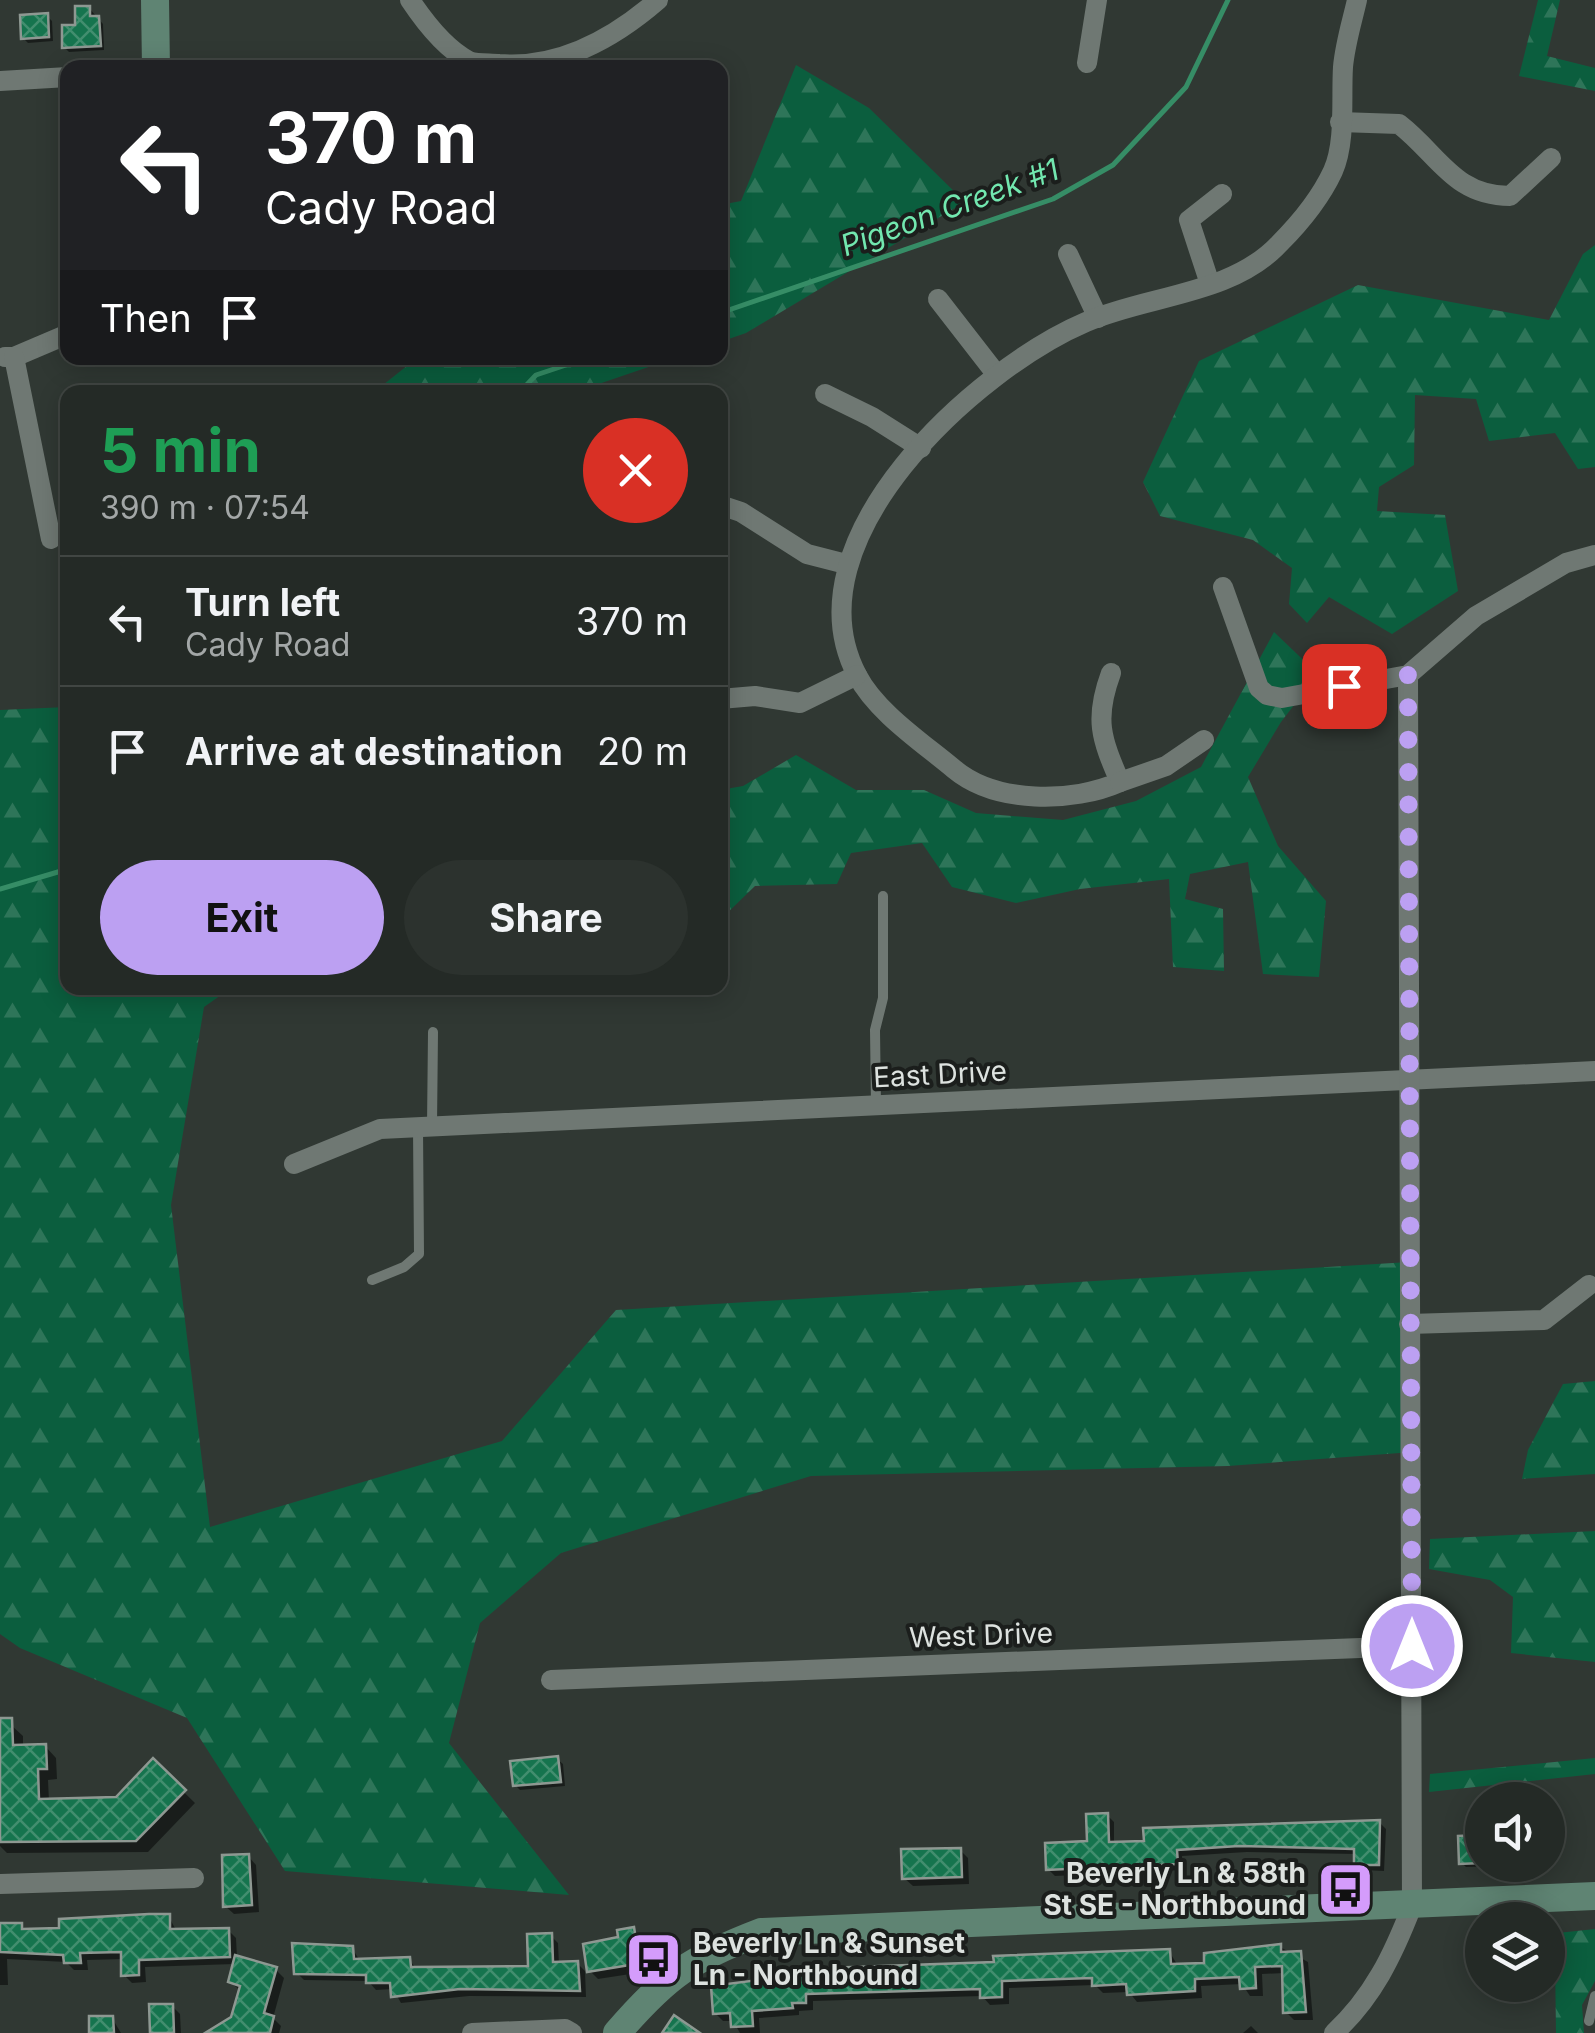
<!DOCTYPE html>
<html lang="en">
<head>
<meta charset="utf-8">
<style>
  body { margin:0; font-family:Inter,sans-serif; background:#2c322e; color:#f1f3f6; height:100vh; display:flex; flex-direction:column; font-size:38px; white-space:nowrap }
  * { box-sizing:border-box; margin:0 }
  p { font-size:32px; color:#a3a7a7 }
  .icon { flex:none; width:55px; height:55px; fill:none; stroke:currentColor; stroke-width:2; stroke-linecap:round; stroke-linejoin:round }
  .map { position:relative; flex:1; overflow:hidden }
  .sheet { position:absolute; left:60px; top:385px; width:668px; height:610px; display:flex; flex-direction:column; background:#242a26; border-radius:20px; box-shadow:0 5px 25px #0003,0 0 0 2px #414643 }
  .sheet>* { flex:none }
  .guide { position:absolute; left:60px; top:60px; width:668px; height:305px; border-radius:20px; box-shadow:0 5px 25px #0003,0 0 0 2px #414643; background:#202124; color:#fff; overflow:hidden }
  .controls { position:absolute; left:1465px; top:1782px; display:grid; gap:20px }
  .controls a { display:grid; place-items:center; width:100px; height:100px; border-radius:50%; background:#242a26; box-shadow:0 5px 25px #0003,0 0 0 2px #414643; font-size:50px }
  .pin { position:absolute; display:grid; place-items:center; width:85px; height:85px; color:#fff; margin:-42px; border-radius:20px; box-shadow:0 5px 15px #0006 }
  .me { position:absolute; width:110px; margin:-55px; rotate:0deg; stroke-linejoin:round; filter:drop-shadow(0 0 8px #0008) }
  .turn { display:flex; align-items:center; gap:35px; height:210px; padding:0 40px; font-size:45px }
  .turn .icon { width:130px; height:130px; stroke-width:2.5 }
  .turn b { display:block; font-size:70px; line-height:85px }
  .then { display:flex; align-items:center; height:95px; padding:0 40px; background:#0003; gap:20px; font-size:38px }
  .round { display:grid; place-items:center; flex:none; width:105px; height:105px; border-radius:52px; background:#2c322e }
  .headline { display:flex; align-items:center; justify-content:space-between; height:170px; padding:0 40px }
  h1 { font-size:60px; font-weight:700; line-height:75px; color:#1e9e55 }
  .button { display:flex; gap:20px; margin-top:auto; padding:20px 40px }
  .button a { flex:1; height:115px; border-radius:60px; background:#bca0f2; color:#111; font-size:40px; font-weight:700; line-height:115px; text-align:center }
  .button a+a { background:#2c322e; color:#f1f3f6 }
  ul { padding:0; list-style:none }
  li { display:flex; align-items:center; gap:30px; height:130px; padding:0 40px; border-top:2px solid #414643 }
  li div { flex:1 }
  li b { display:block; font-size:38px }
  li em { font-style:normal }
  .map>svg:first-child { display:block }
  .forest { fill:url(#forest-firs) }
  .shadow { fill:#0007 }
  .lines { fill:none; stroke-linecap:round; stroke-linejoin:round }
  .stream { stroke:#368d66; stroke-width:5 }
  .building { fill:url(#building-cross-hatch); stroke:#8e9892; stroke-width:2.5 }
  .lane { stroke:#6f7873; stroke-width:10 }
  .street { stroke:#6f7873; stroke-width:20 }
  .secondary { stroke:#5f8473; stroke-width:28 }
  .route { stroke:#bca0f2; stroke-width:18; stroke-dasharray:0 32.4 }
  .labels { text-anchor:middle; stroke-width:8; stroke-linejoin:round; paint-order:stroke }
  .street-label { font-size:28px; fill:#dde2df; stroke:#1b1e1c }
  .poi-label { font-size:28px; font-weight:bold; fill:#dde2df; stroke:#1b1e1c; text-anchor:end }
  .water-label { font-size:30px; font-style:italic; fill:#72e7af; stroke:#1b1e1c }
</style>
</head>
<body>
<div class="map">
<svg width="1595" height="2033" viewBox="0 0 1595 2033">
  <defs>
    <pattern id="forest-firs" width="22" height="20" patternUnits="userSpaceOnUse" patternTransform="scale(2.5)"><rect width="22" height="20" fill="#0b5e3e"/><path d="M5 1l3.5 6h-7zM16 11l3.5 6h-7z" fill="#2e7559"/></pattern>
    <pattern id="building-cross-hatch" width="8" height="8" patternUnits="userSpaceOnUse" patternTransform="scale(2.5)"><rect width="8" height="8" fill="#15744e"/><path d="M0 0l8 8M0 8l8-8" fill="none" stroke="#428e6f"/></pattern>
  </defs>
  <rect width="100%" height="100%" fill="#303833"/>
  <!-- forest -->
  <g class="forest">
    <polygon points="1538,0 1560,0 1547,56 1595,68 1595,91 1519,76"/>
    <polygon points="796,65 869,108 965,202 746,333 720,342 720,205 741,201"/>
    <polygon points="1595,245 1595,467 1578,469 1555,433 1489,441 1476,399 1415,395 1414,465 1379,487 1377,511 1445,515 1458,591 1392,634 1329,597 1307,623 1289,604 1292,568 1253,540 1160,516 1143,482 1199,361 1358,285 1549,320 1583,254"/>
    <polygon points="417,358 675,358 575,392 374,392"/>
    <polygon points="1274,632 1318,674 1281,722 1248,777 1278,846 1326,901 1319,977 1263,974 1248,862 1190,874 1185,899 1223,909 1224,971 1173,967 1169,879 1080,889 1016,903 952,887 922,843 851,853 837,884 755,886 720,920 720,790 743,786 796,755 856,790 924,790 976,813 1063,820 1136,801 1201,767"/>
    <polygon points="67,707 68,988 231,988 204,1007 171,1205 210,1527 502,1441 616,1310 1409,1262 1413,1452 1228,1466 811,1476 561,1553 480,1623 449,1743 569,1895 285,1871 187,1718 20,1648 0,1634 0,710"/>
    <polygon points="1595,1381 1595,1474 1522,1479 1528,1450 1563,1384"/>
    <polygon points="1595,1531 1595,1662 1511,1653 1513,1597 1490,1580 1429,1569 1430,1539"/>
    <polygon points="1595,1758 1595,1774 1429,1792 1430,1774"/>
    <polygon points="1595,1929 1595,1981 1582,2005 1584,2033 1556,2033 1555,1957 1548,1954 1548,1934"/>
  </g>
  <!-- shadow -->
  <g class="shadow">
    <polygon points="89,8 103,24 104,50 69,52 64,47"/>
    <polygon points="47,16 52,21 53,41 28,43 23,38"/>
    <polygon points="0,1725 11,1725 23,1736 23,1747 45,1746 56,1758 57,1779 48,1780 49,1801 117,1799 153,1762 195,1803 148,1852 7,1853 0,1846"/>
    <polygon points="557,1759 563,1764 565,1786 520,1790 515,1785"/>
    <polygon points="1107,1815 1114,1822 1114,1845 1379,1822 1386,1829 1384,1871 1363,1870 1356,1864 1356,1854 1247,1852 1182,1856 1183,1870 1055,1876 1048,1869 1089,1843"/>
    <polygon points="1460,1838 1482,1839 1482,1865 1504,1866 1466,1867 1461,1862"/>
    <polygon points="960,1850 968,1858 969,1884 913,1886 904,1878"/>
    <polygon points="248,1856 256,1865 259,1912 234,1914 225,1906"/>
    <polygon points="169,1917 177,1932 228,1930 236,1938 237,1958 276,1970 284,1978 273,2018 281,2026 279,2033 212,2033 233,2019 241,1991 230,1982 235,1964 145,1967 146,1982 132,1983 124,1975 123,1959 87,1960 88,1970 74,1970 66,1962 7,1959 8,1985 0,1985 0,1925 21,1925 27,1932"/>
    <polygon points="633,1930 641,1938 645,1961 635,1963 637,1973 598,1979 590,1971"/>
    <polygon points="551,1936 558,1943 559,1965 578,1964 585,1971 586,1997 469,1996 401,2003 393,1989 376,1990 368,1981 304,1980 296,1972 352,1948 360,1961 409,1959 417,1970 531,1969"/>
    <polygon points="1280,1947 1308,1962 1313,2020 1294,2020 1286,2012 1284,1973 1262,1974 1263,1996 1250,1996 1242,1984 1201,1986 1202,1998 1137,2002 1129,1992 1103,1993 1095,1985 1009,1988 1009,2004 990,2005 982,1996 813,2001 813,2010 799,2011 799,2015 759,2018 760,2033 740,2033 733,2021 723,2021 715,2013 714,1988 1169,1951 1178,1966 1207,1965"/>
    <polygon points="172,2006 180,2014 181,2033 152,2033"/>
    <polygon points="112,2018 121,2033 92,2033"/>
    <polygon points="1251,2026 1258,2033 1243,2033"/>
  </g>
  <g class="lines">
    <!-- stream -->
    <g class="stream">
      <polyline points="720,313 1053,199 1113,165 1186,87 1228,0"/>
      <polyline points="520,392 536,375 587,358"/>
      <polyline points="0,889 68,869"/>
    </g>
  </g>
  <!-- building -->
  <g class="building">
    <polygon points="75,6 90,6 90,16 99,16 101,46 62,48 62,25 75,25"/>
    <polygon points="48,13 49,37 21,39 20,15"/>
    <polygon points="0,1718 12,1718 13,1745 46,1744 47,1769 38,1769 39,1799 116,1797 153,1758 186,1790 136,1841 0,1842"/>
    <polygon points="558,1756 561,1782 513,1786 510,1761"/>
    <polygon points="1108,1813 1109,1842 1144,1841 1143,1828 1380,1820 1379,1865 1354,1865 1354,1849 1239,1846 1177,1850 1178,1864 1046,1870 1045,1843 1087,1841 1086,1814"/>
    <polygon points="1482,1835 1482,1863 1459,1864 1458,1836"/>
    <polygon points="961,1848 962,1877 902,1879 901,1849"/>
    <polygon points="249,1854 252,1905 223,1907 222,1855"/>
    <polygon points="149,1914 170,1914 170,1929 229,1928 230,1957 139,1960 139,1975 121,1976 121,1952 80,1953 81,1963 64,1963 63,1955 0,1952 0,1923 22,1923 22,1929 59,1928 59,1919"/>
    <polygon points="634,1927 638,1953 628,1955 630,1965 587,1972 583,1944 618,1937 617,1930"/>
    <polygon points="552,1933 553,1962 578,1961 580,1991 460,1989 391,1997 390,1983 366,1983 366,1975 294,1974 292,1943 353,1946 354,1959 410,1957 411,1967 528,1966 527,1934"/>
    <polygon points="1281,1944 1281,1952 1301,1951 1306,2012 1283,2013 1282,1966 1255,1967 1256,1988 1240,1989 1239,1977 1195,1979 1195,1991 1127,1995 1126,1984 1092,1986 1092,1978 1002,1981 1002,1997 980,1998 980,1989 806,1994 806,2003 792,2003 793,2008 752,2011 753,2026 731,2027 730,2013 713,2014 711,1986 759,1980 759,1976 769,1975 769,1970 994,1962 993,1956 1170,1949 1171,1964 1204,1963 1204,1953"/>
    <polygon points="235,1955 277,1967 264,2013 274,2016 270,2033 205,2033 231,2017 240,1986 228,1982"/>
    <polygon points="149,2004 173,2004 174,2033 150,2033"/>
    <polygon points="674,2015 700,2033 662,2033"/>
    <polygon points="89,2016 113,2016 114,2033 89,2033"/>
  </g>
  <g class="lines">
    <!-- lane -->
    <g class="lane">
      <polyline points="876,1105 875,1030 883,998 883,896"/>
      <polyline points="432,1126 433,1032"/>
      <polyline points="372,1280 404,1267 419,1254 418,1128"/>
      <polyline points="1589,2021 1595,1996"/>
    </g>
    <!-- street -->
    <g class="street">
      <path d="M410,0c14,21 36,49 59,61 8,3 21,2 30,3 61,5 114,-25 159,-64"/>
      <polyline points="1087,63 1097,0"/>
      <polyline points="0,81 68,77"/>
      <path d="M1340,122l59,2c40,31 55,72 111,72l41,-38"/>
      <polyline points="1068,254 1098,318"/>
      <polyline points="1210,284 1189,220 1222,194"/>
      <polyline points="938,299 997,375"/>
      <polyline points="5,357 14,357 68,334"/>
      <polyline points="14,357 51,539"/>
      <polyline points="825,394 872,417 921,448"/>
      <polyline points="720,505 741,512 807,554 846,564"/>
      <polyline points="1223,587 1259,688 1267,695 1282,698 1408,675 1476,616 1566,563 1595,555"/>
      <path d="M1111,673c-17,46 -10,65 9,109 -47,21 -124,22 -166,-13 -31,-26 -78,-57 -97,-94 -71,-135 119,-306 229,-353 62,-27 145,-27 193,-78 21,-21 41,-45 54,-73 13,-29 8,-73 10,-104 2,-23 9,-45 14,-67"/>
      <polyline points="720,699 755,696 800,703 857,675"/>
      <polyline points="1120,782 1166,766 1204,740"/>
      <polyline points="294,1164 380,1129 1595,1071"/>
      <polyline points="1409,1324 1544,1320 1589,1285"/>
      <polyline points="551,1680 1412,1646"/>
      <polyline points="0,1884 194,1878"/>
      <polyline points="472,2033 565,2029 572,2033"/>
      <path d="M1334,2033c39,-36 59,-78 78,-127l-4,-1231"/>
    </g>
    <!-- secondary -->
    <g class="secondary">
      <polyline points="155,0 156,68"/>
      <path d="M617,2033c49,-57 73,-74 144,-101l834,-36"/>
    </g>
  </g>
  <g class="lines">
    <!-- route -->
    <polyline class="route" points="1344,686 1408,675 1412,1646"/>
  </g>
  <!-- icons -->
  <defs>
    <symbol id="bus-square" viewBox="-11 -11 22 22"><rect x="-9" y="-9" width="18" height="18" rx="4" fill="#d49cfb" stroke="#1b1e1c"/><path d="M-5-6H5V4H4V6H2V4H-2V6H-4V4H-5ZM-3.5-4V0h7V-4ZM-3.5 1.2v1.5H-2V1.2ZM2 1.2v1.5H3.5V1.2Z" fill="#111"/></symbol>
  </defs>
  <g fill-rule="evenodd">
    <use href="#bus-square" x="1314" y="1858" width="63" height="63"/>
    <use href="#bus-square" x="622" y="1928" width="63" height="63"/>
  </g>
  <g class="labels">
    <!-- street labels -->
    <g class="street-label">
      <text transform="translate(940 1074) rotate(-3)" y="10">East Drive</text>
      <text transform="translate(981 1635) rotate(-2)" y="10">West Drive</text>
    </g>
    <!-- poi labels -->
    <g class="poi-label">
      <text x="1306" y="1883">Beverly Ln &amp; 58th<tspan x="1306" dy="32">St SE - Northbound</tspan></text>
      <text x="693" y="1953" text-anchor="start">Beverly Ln &amp; Sunset<tspan x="693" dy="32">Ln - Northbound</tspan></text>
    </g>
    <!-- water labels -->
    <g class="water-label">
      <text transform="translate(950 208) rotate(-20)" y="10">Pigeon Creek #1</text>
    </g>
  </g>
</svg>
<div class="controls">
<a><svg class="icon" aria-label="sound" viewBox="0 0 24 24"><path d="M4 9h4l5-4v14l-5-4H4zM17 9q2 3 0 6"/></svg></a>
<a><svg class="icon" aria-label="layers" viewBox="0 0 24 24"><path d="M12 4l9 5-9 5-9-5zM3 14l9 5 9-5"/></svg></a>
</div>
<div class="pin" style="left:1344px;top:686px;background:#d93025"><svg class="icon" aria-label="arrive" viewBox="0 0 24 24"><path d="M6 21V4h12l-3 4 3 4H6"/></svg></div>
<svg class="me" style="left:1412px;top:1646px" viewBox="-20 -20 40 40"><circle r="17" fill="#bca0f2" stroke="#fff" stroke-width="3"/><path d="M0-11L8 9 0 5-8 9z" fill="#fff"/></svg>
<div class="guide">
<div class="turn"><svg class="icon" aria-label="left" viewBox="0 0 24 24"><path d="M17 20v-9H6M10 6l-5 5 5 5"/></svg><div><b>370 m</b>Cady Road</div></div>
<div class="then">Then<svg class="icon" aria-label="arrive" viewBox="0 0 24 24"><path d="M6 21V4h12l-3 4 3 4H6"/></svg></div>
</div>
<section class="sheet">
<div class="headline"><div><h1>5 min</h1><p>390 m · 07:54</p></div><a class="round" style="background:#d93025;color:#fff"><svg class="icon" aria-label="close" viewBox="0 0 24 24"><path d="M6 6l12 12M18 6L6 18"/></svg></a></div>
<ul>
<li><svg class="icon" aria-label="left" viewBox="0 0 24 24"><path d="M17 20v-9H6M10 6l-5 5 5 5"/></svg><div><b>Turn left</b><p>Cady Road</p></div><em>370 m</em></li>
<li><svg class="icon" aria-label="arrive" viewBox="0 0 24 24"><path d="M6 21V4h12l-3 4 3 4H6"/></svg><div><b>Arrive at destination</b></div><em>20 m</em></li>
</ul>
<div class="button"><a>Exit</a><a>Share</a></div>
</section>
</div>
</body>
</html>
